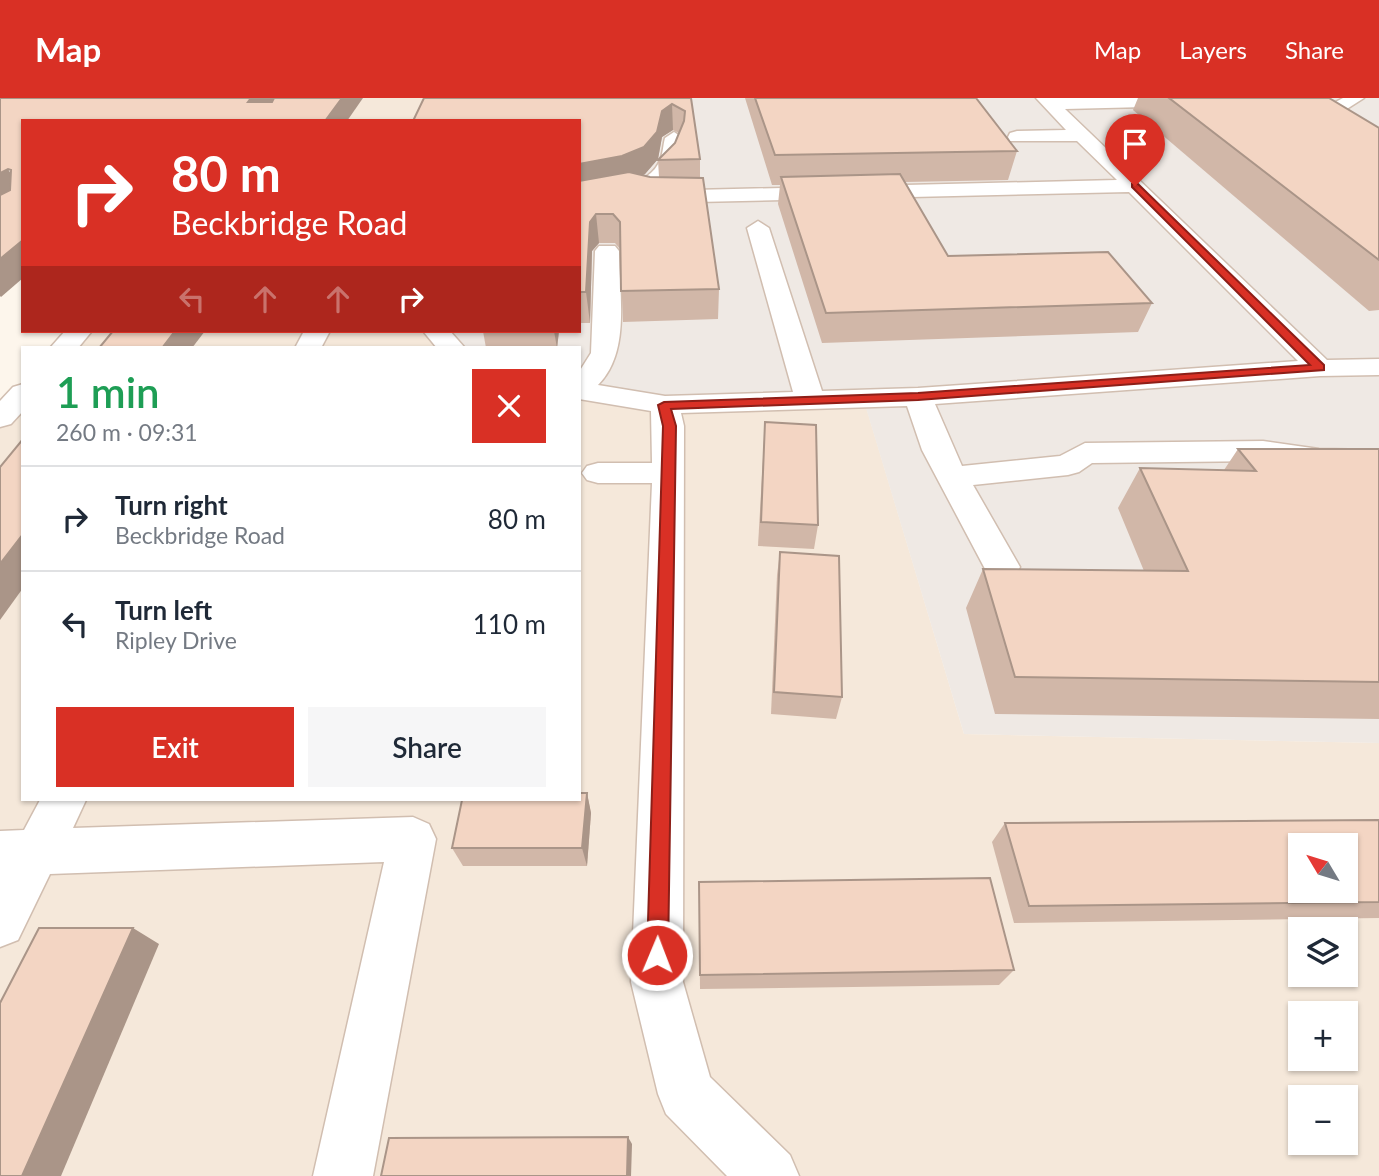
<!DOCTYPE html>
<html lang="en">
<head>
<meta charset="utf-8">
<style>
  body { margin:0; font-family:Lato,sans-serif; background:#f6f6f7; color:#1f2937; height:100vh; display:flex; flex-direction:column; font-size:26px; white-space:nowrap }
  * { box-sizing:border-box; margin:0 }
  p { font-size:23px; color:#747a83 }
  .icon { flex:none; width:38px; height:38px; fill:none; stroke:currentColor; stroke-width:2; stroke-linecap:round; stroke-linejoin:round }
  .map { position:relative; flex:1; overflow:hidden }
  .details { position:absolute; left:21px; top:248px; width:560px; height:455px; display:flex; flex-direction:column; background:#fff; border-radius:0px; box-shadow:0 2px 5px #0004 }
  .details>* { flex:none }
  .banner { position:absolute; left:21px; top:21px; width:560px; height:214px; border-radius:0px; box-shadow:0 2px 5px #0004; background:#d93025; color:#fff; overflow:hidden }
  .needle { width:46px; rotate:308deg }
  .tools { position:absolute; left:1288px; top:735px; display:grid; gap:14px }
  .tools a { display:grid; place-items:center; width:70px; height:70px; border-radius:0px; background:#fff; box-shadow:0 2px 5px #0004; font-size:35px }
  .pin { position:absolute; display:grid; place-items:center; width:60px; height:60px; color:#fff; margin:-72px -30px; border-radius:50% 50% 50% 0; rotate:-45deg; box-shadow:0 0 7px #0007 }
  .pin .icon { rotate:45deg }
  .me { position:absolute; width:77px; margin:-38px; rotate:1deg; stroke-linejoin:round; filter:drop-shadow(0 0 5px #0008) }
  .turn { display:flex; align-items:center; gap:24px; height:147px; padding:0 35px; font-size:32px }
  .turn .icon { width:91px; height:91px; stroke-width:2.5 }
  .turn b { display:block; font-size:49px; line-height:60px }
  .lanes { display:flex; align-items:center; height:66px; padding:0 35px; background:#0003; justify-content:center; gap:35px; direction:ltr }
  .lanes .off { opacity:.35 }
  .round { display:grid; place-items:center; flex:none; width:74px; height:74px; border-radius:0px; background:#f6f6f7 }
  .headline { display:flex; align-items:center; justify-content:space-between; height:119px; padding:0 35px }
  h1 { font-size:42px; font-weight:600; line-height:52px; color:#1e9e55 }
  .primary-button { display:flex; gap:14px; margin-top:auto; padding:14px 35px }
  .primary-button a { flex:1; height:80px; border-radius:0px; background:#d93025; color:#fff; font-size:28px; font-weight:600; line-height:80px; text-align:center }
  .primary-button a+a { background:#f6f6f7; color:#1f2937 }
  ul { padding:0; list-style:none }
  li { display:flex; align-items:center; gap:21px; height:105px; padding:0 35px; border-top:2px solid #e0e1e3 }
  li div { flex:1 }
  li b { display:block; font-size:26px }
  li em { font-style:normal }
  header { display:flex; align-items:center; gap:42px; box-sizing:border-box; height:98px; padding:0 35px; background:#d93025; color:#fff }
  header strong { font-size:33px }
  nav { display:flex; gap:38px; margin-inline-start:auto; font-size:24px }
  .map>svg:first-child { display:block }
  .residential { fill:#f5e8da; fill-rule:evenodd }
  .industrial { fill:#efe9e4 }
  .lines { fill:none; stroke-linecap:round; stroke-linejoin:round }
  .minor-casing { stroke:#d1beb0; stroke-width:3 }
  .minor { fill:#fff; fill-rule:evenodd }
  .wall { fill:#d1b7a8; fill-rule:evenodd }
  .shaded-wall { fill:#aa9588 }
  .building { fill:#f3d5c3; stroke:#aa9588; stroke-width:2; fill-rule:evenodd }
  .route { fill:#d93025; stroke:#8d1f18; stroke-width:2 }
</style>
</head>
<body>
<header>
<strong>Map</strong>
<nav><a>Map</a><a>Layers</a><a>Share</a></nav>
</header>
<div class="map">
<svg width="1379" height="1078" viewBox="0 0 1379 1078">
  <rect width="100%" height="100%" fill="#fdf6ec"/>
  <!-- residential -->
  <g class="residential">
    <polygon points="286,0 430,0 419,23 267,23"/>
    <polygon points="79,233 436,233 452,250 63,250"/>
    <path d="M579,292l284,7 101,337 415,9v433h-1379v-758l23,-25v407h556zM1300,747h46v46h-46zM1300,831h46v46h-46zM1300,915h46v46h-46zM1300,999h46v46h-46z"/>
  </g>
  <!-- industrial -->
  <polygon class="industrial" points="430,0 1379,0 1379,645 964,636 863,300 665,307 579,292 579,250 450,249 436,233 579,233 579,23 419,23"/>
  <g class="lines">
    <defs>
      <g id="minor">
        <path d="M1036,0h157v7l-6,1 -122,3 262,251 52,-1v16l-59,1 -385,28 27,62 98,-10 25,-13 178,-2 56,8 60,1v20l-60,-1 -56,-8 -171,2 -13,9 -11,3 -95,10 47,82 -5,9 -13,4 -13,-4 -5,-9 -62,-117 -15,-44 -226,7 3,13 -1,556 27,95 80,78 9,21h-72l-61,-62 -8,-20 -27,-112 21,-499h-54l-11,-3 -5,-7 5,-7 11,-3h54l-1,-52 -72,-12v-27l12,-19 4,-102 4,-5h16l4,5c0,43 12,101 -21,134l67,11 128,-4 -46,-164 11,-7 11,7 53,163 96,-3 380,-27 -169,-169 -477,11 -10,-6 10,-6 465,-11 -40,-39h-67l-2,-4 2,-4 7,-2 49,-1z"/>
        <polygon points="1343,0 1364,0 1331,21 1319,21 1316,17 1319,13"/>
        <path d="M674,34l9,6c-1,7 -1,15 -3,22 -12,37 -68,44 -101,47v-12c24,-3 71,-8 81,-35 3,-6 3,-15 5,-22z"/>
        <polygon points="65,233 92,233 78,250 50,250"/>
        <polygon points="304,233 330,233 321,250 295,250"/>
        <polygon points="423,233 450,233 465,250 437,250"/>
        <polygon points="23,286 23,313 11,326 0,329 0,303 13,289"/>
        <polygon points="40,702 86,702 73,730 413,719 429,726 436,741 373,1078 313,1078 384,764 50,776 18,842 0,849 0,733 24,732"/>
      </g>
    </defs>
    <!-- minor casing -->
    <use href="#minor" class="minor-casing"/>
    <!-- minor -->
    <use href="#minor" class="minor"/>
  </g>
  <!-- wall -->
  <g class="wall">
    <path d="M691,0l9,61v19l19,111 -1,30 -95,3 -3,-73 -5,-6h-16l-7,8 -2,72h-11v-202zM673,32l6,3 -4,10 -17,17 1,17h-9l-7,-2 2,-1 13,-15 4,-22z"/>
    <polygon points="745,0 976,0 1017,53 1008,82 905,84 948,158 1152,205 1138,234 822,245 778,106 780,87 772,87"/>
    <polygon points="1138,0 1329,0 1379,30 1379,212 1369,213 1133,12"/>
    <polygon points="483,233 559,233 557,250 486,250"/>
    <polygon points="765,324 818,427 814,451 758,448"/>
    <polygon points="1238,351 1379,351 1379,621 995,616 966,510 983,471 1144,473 1118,410 1140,370 1224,372"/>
    <polygon points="780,454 842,599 836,621 771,616 777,477"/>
    <polygon points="587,695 591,715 587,768 463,768 452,750"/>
    <polygon points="1379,722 1379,820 1014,825 992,744 1005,725"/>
    <polygon points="699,784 1014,872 999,887 700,891"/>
  </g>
  <!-- shaded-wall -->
  <g class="shaded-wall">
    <polygon points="251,0 274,0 258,23 248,4"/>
    <polygon points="342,0 363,0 347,23 325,23"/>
    <polygon points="672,6 673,32 662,39 658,61 645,76 624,86 579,94 579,66"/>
    <polygon points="8,71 22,94 0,107 0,75"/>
    <polygon points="596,116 599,145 592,153 590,225 586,194 590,124"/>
    <polygon points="23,142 23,180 1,199 0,198 0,161"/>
    <polygon points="175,233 205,233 192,250 162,250"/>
    <polygon points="554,233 559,233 557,250"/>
    <polygon points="23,436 23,490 0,522 0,466"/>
    <polygon points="587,695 591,715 587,768 582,750"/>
    <polygon points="133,830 159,846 61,1078 22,1078"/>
    <polygon points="628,1039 632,1046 631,1078 627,1078"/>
  </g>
  <!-- building -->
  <g class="building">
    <polygon points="0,0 251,0 248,4 272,4 274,0 342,0 325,23 23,23 23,142 0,161 0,97 10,92 11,72 8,71 0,75"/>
    <polygon points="424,0 691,0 700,61 658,62 675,45 684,23 685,13 672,6 662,13 657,34 644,49 622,58 579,66 579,23 413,23"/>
    <polygon points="755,0 976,0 1017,53 775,57"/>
    <polygon points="1169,0 1329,0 1379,30 1379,162"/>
    <polygon points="629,74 650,79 703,80 719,191 621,193 620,124 613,116 596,116 590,124 586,194 579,194 579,83"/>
    <polygon points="900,76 948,158 1108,154 1152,205 826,215 781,79"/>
    <polygon points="113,233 175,233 162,250 99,250"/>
    <polygon points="765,324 816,327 818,427 761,424"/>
    <polygon points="23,341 23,436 0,466 0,369"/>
    <polygon points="1238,351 1379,351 1379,584 1015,579 983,471 1188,473 1140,370 1256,373"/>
    <polygon points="780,454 839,458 842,599 774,594"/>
    <polygon points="579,695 587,695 582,750 452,750 462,702 579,702"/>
    <path d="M1379,722v82l-350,4 -24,-83zM1300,747h46v46h-46z"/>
    <polygon points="990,780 1014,872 700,877 699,784"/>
    <polygon points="39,830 133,830 22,1078 0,1078 0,905"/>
    <polygon points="628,1039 627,1078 381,1078 389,1040"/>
  </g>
  <!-- route -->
  <polygon class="route" points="1132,86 1138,86 1324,267 1324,272 918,302 671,311 676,328 668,857 665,864 657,867 650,864 647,857 663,328 658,307 664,304 918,295 1310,267 1132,89"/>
</svg>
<div class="tools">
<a><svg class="needle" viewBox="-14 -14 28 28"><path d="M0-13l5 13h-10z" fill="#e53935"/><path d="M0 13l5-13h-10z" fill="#747a83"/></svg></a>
<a><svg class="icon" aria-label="layers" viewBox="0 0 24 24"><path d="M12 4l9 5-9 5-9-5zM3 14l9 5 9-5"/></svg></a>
<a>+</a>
<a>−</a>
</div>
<div class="pin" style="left:1135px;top:88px;background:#d93025"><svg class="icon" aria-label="arrive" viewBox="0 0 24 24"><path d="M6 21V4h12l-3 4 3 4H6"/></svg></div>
<svg class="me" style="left:657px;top:857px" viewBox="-20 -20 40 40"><circle r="17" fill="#d93025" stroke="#fff" stroke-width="3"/><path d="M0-11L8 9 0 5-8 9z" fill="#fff"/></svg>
<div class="banner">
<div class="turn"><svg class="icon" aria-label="right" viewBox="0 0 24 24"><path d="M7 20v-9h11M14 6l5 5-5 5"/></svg><div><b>80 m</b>Beckbridge Road</div></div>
<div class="lanes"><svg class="icon off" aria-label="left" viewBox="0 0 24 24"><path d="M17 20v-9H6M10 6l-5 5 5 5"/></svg><svg class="icon off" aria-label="ahead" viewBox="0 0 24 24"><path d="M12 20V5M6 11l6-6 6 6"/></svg><svg class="icon off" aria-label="ahead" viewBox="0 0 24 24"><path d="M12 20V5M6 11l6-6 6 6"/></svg><svg class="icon" aria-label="right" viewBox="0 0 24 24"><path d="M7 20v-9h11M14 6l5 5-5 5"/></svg></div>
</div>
<section class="details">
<div class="headline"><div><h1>1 min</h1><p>260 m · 09:31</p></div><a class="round" style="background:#d93025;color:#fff"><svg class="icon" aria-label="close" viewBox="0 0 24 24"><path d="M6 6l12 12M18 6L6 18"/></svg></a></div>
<ul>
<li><svg class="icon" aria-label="right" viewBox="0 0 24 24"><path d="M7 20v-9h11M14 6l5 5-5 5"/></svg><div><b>Turn right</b><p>Beckbridge Road</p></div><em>80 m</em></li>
<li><svg class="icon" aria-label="left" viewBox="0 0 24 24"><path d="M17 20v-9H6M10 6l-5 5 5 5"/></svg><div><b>Turn left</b><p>Ripley Drive</p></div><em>110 m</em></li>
</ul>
<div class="primary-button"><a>Exit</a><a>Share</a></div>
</section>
</div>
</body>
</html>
